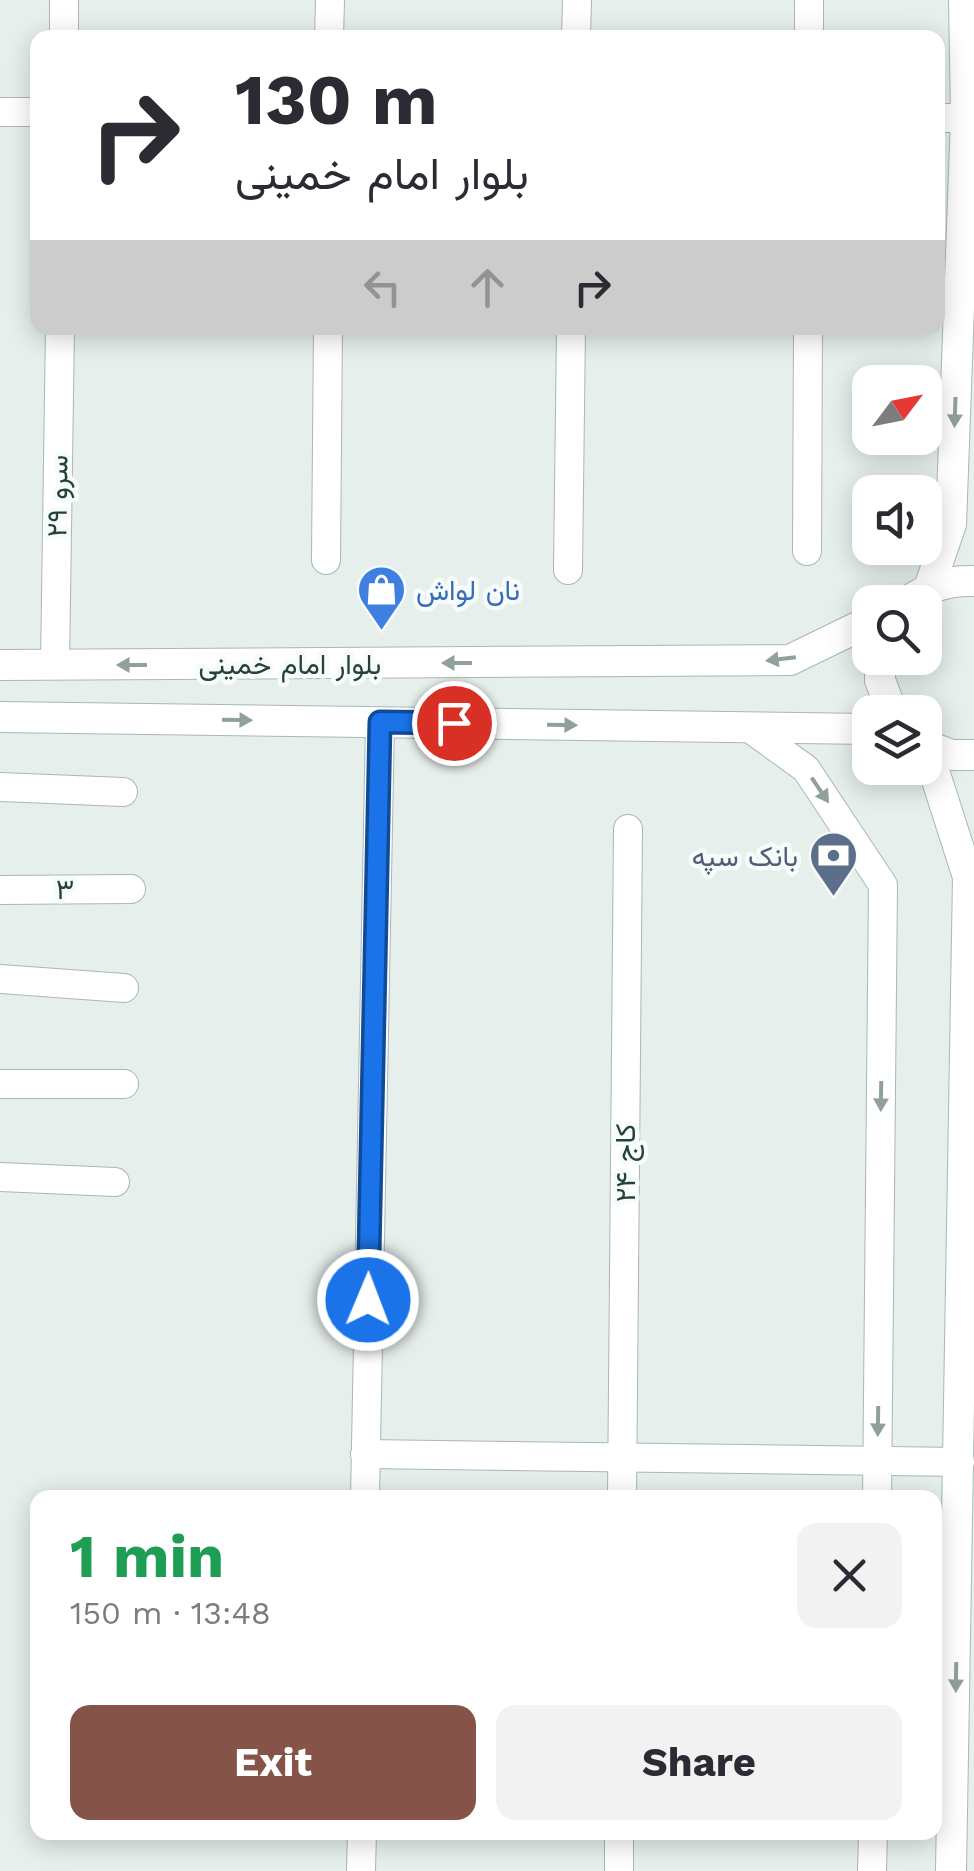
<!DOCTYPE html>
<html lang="en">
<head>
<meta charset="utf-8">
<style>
  body { margin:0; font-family:"Work Sans",Vazirmatn,sans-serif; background:#f2f2f3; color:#2b2b33; height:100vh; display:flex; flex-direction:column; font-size:38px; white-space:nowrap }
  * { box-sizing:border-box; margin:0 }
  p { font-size:32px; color:#7c7c81 }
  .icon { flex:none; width:55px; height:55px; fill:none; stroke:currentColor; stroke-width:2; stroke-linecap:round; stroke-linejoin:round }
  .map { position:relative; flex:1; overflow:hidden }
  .drawer { position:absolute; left:30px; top:1490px; width:912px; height:350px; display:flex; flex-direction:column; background:#fff; border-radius:20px; box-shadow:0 5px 25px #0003 }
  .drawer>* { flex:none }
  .guide { position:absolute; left:30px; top:30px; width:915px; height:305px; border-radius:20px; box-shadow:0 5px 25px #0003; background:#fff; color:#2b2b33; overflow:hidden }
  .needle { width:65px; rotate:58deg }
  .tools { position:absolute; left:852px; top:365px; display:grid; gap:20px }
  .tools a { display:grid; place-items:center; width:90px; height:90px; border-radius:20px; background:#fff; box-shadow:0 5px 25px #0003; font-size:50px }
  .pin { position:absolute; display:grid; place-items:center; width:85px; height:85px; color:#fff; margin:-42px; border:5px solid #fff; border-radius:50%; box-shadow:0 2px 10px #0007 }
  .me { position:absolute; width:110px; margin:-55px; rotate:1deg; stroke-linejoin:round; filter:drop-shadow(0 0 8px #0008) }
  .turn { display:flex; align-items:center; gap:35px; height:210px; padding:0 40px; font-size:45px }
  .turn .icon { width:130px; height:130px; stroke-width:2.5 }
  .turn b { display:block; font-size:70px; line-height:85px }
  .lanes { display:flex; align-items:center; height:95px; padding:0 40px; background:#0003; justify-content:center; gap:50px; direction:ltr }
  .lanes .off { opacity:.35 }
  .round { display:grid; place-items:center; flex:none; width:105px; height:105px; border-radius:20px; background:#f2f2f3 }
  .head { display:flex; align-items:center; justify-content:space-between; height:170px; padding:0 40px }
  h1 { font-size:60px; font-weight:700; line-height:75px; color:#1e9e55 }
  .cta { display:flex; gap:20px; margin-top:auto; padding:20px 40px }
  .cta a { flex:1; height:115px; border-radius:20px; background:#855347; color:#fff; font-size:40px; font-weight:700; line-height:115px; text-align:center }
  .cta a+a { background:#f2f2f3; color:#2b2b33 }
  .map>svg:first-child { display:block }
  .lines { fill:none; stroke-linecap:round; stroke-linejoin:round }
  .minor-casing { stroke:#a8b8b2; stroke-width:30 }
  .tertiary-casing { stroke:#a8b8b2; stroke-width:32 }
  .secondary-casing { stroke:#a4bbb3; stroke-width:32 }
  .minor { stroke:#fff; stroke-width:28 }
  .tertiary { stroke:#fff; stroke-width:30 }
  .secondary { stroke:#fff; stroke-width:30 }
  .oneway { fill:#92a09c }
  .route-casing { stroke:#114b97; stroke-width:25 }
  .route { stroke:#1a73e8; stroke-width:18 }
  .labels { text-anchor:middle; stroke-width:9; stroke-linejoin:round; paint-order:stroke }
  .street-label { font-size:28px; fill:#24423a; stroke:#f7fbf9 }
  .shop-label { font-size:28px; fill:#366cbe; stroke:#f7fbf9; text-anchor:start }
  .service-label { font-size:28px; fill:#4e5e75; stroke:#f7fbf9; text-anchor:end }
</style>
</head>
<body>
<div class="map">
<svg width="974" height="1871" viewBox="0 0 974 1871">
  <rect width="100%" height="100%" fill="#e6efeb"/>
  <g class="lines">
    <defs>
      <g id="minor">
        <polyline points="64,38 64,0"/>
        <polyline points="329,38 330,0"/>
        <polyline points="576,38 577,0"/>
        <polyline points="809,38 809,0"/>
        <polyline points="0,112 38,112"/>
        <polyline points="938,118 966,118"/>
        <polyline points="807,551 808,328"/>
        <polyline points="326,560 328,328"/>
        <polyline points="568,570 571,328"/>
        <polyline points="55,665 60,328"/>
        <polyline points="748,727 806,769 883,885 877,1498"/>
        <polyline points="0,787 123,792"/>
        <polyline points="0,890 131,889"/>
        <polyline points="0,979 124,988"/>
        <polyline points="0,1084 124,1084"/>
        <polyline points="0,1177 115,1182"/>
        <polyline points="365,1454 960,1462"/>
        <polyline points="365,1498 380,722"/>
        <polyline points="622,1498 628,829"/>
        <polyline points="361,1871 362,1832"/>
        <polyline points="619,1871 619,1832"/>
        <polyline points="872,1871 873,1832"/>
      </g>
      <g id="tertiary">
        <polyline points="929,588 951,524 966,118 964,0"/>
        <path d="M907,602c22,-15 40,-22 67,-21"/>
        <polyline points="880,658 880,680 892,712"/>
        <polyline points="0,665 790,660 870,621"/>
        <polyline points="0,717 870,729"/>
        <polyline points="925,745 952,755 974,755"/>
      </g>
      <polyline id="secondary" points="926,746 968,877 951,1871"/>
    </defs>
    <!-- minor casing -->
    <use href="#minor" class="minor-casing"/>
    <!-- tertiary casing -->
    <use href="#tertiary" class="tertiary-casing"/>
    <!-- secondary casing -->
    <use href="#secondary" class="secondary-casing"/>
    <!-- minor -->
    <use href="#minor" class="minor"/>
    <!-- tertiary -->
    <use href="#tertiary" class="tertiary"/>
    <!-- secondary -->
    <use href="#secondary" class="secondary"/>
  </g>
  <!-- one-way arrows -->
  <defs><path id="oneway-solid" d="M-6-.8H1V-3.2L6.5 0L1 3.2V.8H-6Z" transform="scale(2.5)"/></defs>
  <g class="oneway">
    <use href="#oneway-solid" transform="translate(955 412) rotate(92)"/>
    <use href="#oneway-solid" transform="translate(781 659) rotate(173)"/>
    <use href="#oneway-solid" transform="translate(457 663) rotate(180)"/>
    <use href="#oneway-solid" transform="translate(132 665) rotate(180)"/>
    <use href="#oneway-solid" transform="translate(237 720) rotate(1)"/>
    <use href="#oneway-solid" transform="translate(562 725) rotate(1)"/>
    <use href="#oneway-solid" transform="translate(820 790) rotate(56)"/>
    <use href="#oneway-solid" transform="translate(881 1096) rotate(91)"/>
    <use href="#oneway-solid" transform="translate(878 1421) rotate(91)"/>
    <use href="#oneway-solid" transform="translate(956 1677) rotate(91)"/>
  </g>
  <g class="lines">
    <defs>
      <polyline id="route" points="368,1300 380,722 454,723"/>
    </defs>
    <!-- route casing -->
    <use href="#route" class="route-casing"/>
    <!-- route -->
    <use href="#route" class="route"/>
  </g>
  <!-- icons -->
  <defs>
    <symbol id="shop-pin" viewBox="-11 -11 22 30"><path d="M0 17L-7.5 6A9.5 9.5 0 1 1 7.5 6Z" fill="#3f7fe0" stroke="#f7fbf9"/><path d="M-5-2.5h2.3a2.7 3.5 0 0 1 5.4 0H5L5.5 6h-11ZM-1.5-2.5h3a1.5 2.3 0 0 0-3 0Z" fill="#fff"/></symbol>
    <symbol id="bank-pin" viewBox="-11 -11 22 30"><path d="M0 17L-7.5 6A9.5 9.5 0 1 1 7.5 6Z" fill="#5c6f8a" stroke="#f7fbf9"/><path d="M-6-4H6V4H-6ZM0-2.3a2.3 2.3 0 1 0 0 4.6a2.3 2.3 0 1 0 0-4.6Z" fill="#fff"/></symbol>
  </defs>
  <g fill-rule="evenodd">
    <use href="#shop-pin" x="354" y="562" width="55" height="75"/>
    <use href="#bank-pin" x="806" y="828" width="55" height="75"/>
  </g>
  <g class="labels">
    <!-- street labels -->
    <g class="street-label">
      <text transform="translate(57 496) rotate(-89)" y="10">سرو ۲۹</text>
      <text x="290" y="674">بلوار امام خمینی</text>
      <text x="65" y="899">۳</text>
      <text transform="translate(625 1163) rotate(-90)" y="10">کاج ۲۴</text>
    </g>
    <!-- shop labels -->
    <g class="shop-label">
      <text x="416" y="600">نان لواش</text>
    </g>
    <!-- service labels -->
    <g class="service-label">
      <text x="798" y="866">بانک سپه</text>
    </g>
  </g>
</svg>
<div class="tools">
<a><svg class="needle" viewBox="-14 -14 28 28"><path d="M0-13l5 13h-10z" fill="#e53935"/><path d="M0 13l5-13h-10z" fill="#7c7c81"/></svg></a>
<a><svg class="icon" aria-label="sound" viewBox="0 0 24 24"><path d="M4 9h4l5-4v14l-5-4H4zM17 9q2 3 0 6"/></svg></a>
<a><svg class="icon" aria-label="search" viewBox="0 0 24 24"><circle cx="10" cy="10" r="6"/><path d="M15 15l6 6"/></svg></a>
<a><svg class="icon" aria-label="layers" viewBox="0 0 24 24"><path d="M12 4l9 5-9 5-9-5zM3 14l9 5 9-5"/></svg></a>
</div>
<div class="pin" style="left:454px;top:723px;background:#d93025"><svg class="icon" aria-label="arrive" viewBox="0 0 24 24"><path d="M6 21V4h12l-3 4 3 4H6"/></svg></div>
<svg class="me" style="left:368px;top:1300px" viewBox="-20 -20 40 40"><circle r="17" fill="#1a73e8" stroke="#fff" stroke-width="3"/><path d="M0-11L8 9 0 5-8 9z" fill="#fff"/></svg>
<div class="guide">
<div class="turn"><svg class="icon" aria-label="right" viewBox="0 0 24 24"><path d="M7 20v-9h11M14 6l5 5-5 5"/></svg><div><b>130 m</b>بلوار امام خمینی</div></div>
<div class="lanes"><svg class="icon off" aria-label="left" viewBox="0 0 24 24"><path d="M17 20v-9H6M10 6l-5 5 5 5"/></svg><svg class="icon off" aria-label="ahead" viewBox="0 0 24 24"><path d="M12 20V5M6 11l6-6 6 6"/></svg><svg class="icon" aria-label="right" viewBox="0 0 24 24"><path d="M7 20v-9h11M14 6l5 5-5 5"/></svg></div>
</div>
<section class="drawer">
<div class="head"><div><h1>1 min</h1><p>150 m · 13:48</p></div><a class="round"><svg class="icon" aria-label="close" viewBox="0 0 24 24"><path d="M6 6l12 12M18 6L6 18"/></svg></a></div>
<div class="cta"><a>Exit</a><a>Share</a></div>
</section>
</div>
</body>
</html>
